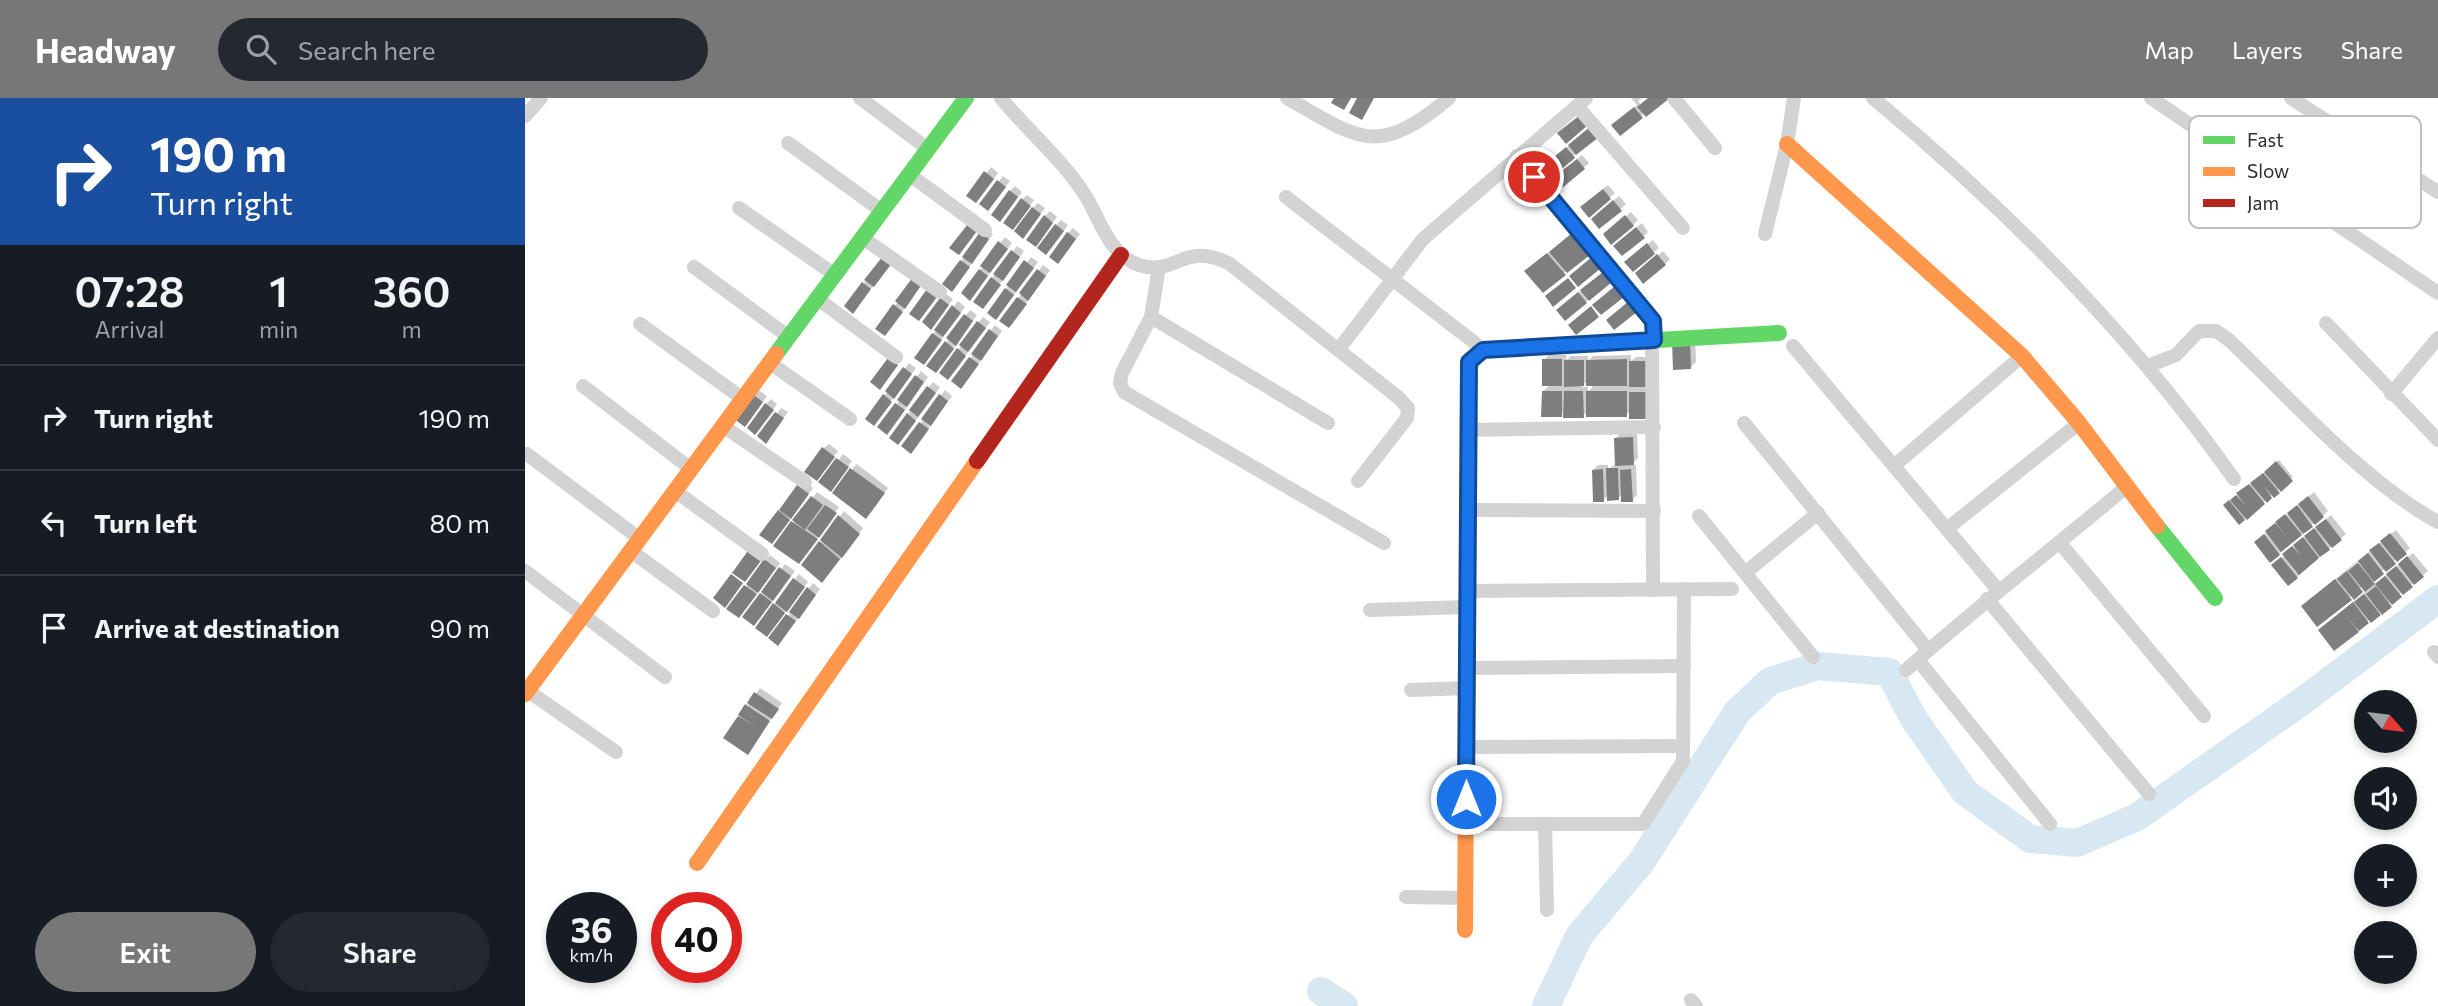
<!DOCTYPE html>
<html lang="en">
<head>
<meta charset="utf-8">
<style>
  body { margin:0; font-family:Commissioner,sans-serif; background:#242831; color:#f1f3f6; height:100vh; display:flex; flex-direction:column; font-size:26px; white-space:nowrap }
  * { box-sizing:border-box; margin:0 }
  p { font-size:23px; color:#9ea1a6 }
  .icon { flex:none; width:38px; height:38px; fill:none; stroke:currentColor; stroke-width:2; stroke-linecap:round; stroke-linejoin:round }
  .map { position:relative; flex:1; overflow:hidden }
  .sheet { display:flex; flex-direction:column; background:#171b24; width:525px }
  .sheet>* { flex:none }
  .top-card { background:#1a4fa0; color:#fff; overflow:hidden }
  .needle { width:46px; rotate:118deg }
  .tools { position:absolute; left:1829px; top:592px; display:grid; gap:14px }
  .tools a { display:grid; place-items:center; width:63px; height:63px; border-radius:50%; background:#171b24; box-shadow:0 4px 10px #0003; font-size:35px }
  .speed { position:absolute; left:21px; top:794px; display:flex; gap:14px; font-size:35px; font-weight:700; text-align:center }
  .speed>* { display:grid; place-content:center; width:91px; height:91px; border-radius:50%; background:#171b24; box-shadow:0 4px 10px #0003; line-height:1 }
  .speed small { font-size:18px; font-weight:400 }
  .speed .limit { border:10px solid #d22; background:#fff; color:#111 }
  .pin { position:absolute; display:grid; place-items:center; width:60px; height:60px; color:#fff; margin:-30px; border:4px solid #fff; border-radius:50%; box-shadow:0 2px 7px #0007 }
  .me { position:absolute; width:77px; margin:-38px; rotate:0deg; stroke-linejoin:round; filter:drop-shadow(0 0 5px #0008) }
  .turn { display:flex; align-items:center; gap:24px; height:147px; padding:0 35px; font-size:32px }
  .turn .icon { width:91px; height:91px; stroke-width:2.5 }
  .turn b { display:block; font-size:49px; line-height:60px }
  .eta { display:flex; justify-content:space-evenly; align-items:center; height:119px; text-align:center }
  .eta b { font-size:42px; font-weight:600; line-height:49px }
  .action { display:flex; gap:14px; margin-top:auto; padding:14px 35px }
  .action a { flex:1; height:80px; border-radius:42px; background:#777; color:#fff; font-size:28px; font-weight:600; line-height:80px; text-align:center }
  .action a+a { background:#242831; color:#f1f3f6 }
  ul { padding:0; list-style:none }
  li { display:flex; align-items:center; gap:21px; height:105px; padding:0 35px; border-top:2px solid #363941 }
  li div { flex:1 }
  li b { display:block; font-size:26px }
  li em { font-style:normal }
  header { display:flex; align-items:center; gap:42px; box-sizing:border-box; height:98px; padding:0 35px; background:#777; color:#fff }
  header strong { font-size:33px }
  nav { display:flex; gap:38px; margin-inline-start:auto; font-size:24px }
  .search { width:490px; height:63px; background:#242831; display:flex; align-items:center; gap:18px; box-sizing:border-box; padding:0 24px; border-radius:38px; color:#9ea1a6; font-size:26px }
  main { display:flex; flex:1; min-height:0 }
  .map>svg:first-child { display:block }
  .shadow { fill:#0003; fill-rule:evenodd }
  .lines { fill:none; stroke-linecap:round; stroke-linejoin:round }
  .river { stroke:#d7e8f2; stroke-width:28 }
  .building { fill:#7e7e7e }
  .street { stroke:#d3d3d3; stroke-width:14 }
  .fast { stroke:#63d668; stroke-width:16 }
  .slow { stroke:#ff974d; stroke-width:16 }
  .jam { stroke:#b3261e; stroke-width:16 }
  .route-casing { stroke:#114b97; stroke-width:18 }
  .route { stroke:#1a73e8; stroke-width:12 }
  .key { fill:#fff; stroke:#c0c0c0; stroke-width:2 }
  .key-label { font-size:19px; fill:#2e2e2e }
</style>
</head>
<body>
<header>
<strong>Headway</strong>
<div class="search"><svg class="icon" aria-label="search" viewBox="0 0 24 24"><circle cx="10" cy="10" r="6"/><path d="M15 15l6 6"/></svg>Search here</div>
<nav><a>Map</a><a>Layers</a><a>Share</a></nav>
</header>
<main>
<section class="sheet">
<div class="top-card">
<div class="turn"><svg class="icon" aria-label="right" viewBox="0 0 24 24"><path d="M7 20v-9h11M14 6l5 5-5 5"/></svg><div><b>190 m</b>Turn right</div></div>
</div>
<div class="eta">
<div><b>07:28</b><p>Arrival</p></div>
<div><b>1</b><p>min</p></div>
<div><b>360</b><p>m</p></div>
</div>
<ul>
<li><svg class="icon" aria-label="right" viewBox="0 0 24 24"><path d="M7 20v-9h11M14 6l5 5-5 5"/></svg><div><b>Turn right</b></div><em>190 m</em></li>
<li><svg class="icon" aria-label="left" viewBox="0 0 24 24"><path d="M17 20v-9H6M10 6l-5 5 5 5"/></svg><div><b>Turn left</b></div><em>80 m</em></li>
<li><svg class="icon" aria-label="arrive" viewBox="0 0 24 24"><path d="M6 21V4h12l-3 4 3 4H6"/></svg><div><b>Arrive at destination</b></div><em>90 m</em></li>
</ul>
<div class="action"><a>Exit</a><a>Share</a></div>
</section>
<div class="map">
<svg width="1913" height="908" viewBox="0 0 1913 908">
  <rect width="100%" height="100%" fill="#fff"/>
  <!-- shadow -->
  <g class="shadow">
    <polygon points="1106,0 1117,0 1113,3 1116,7 1124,0 1142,0 1116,18 1094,23 1112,7"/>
    <polygon points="1045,47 1053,53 1048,59 1025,63"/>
    <polygon points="1057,57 1064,65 1038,88 1036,74"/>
    <polygon points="466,69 473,75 456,98 444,98"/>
    <polygon points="478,78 485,83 463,111 456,106"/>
    <polygon points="1083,87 1090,95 1064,117 1062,104"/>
    <polygon points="490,88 497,94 480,117 485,93"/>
    <polygon points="502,97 509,102 492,125 497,102"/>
    <polygon points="1094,98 1101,106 1075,129 1073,116"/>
    <polygon points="513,105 520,110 503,134 508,110"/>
    <polygon points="525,113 532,119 515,142 520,118"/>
    <polygon points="1106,114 1113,122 1108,127 1085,132"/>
    <polygon points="536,122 543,127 526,150 531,127"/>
    <polygon points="1117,125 1123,134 1118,139 1095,143"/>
    <polygon points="461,130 468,136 432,186 419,186"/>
    <polygon points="548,130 555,136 538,159 543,135"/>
    <polygon points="480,139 487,145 450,195 455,172"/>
    <polygon points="1128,142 1134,150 1108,172 1106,159"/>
    <polygon points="492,148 499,153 462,204 467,180"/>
    <polygon points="1028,151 1042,172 1018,193 1007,169"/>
    <polygon points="1138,153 1145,161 1140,166 1117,170"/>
    <polygon points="506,159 513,164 476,215 481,191"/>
    <polygon points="518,167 525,172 488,223 476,223"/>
    <polygon points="343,180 349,187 333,208 321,208"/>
    <polygon points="1086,183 1040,221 1038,207 1059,190"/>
    <polygon points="421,196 428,201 411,224 416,201"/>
    <polygon points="433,203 440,209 403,260 408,236"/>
    <polygon points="373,204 381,208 365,231 369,208"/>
    <polygon points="445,212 452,217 416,268 421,245"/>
    <polygon points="458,219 465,224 428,275 433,252"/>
    <polygon points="470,227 477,233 441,283 429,283"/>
    <polygon points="1170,238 1171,264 1166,269 1150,270"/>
    <path d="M1024,257h18l-1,5 5,-4h17v5l5,-5 38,-1v6l5,-4h17l-5,60 -18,-6 -4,4 -38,-4 -5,5 -18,-5 -4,4 -18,-24 8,-7 -7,-24zM1063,282l7,4 -7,8v-5h-7z"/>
    <polygon points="384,265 391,270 349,326 359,298"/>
    <polygon points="396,273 403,279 367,330 355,329"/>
    <polygon points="408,284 415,289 378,340 383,316"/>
    <polygon points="232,291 242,298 225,322"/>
    <polygon points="420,292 427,298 391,348 379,348"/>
    <polygon points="246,301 252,306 235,330 241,306"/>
    <polygon points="256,310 263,314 246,338 235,338"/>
    <polygon points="1096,335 1112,335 1113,360 1106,367 1111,367 1112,397 1107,402 1097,396 1093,400 1083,397 1079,402 1068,372 1073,367 1083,367 1083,371 1092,366 1091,340"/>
    <polygon points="304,346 313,353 296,376 299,350"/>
    <polygon points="318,356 327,363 310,387 296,384"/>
    <polygon points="1754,362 1768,379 1715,425 1700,408"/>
    <polygon points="332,366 363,390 346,413 327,371"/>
    <polygon points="278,383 288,390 252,439 254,414"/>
    <polygon points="292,394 314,409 279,458 251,447"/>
    <polygon points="1789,394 1803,413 1754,456 1736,439"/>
    <polygon points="319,413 338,430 322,453 302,478 278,467"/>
    <polygon points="1806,417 1821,436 1772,479 1754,462"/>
    <polygon points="1871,432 1885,450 1792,526 1783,503"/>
    <polygon points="1888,455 1903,473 1809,550 1800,527"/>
    <polygon points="245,457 255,465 218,513 204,511"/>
    <polygon points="260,466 270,473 253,496 233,521 219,519"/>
    <polygon points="274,476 283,484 247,532 249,507"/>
    <polygon points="288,485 295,491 258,540 246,540"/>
    <polygon points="235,590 257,605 223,654 201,639"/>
  </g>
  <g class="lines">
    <!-- river -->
    <g class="river">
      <polyline points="796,893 819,908"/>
      <polyline points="1021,908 1054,838 1117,763 1212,614 1245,583 1293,568 1364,574 1389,621 1440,694 1505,741 1552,745 1612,719 1779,602 1913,501"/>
    </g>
  </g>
  <!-- building -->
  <g class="building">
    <polygon points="809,0 826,0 819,12 806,5"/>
    <polygon points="832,0 849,0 837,22 824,15"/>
    <polygon points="1123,0 1145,0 1121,19 1112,9"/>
    <polygon points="1109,9 1118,20 1095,38 1086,27"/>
    <polygon points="1055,17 1063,27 1041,46 1032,35"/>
    <polygon points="1066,28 1074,39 1051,57 1043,47"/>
    <polygon points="1041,49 1050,60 1027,79 1018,68"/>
    <polygon points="1052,61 1060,71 1037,90 1029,79"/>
    <polygon points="459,73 469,81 451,105 441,98"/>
    <polygon points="472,82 481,89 463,113 454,106"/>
    <polygon points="1078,91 1086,101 1064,120 1055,109"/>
    <polygon points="484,92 493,99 475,124 466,117"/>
    <polygon points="496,100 506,108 488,132 478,125"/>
    <polygon points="1088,102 1097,113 1074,131 1066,121"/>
    <polygon points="507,109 516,116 498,141 489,133"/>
    <polygon points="519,117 528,125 511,149 501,142"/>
    <polygon points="1100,117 1109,128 1086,147 1078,136"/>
    <polygon points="443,126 452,133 434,157 424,150"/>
    <polygon points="530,126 539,133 521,157 512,150"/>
    <polygon points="1111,129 1120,140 1097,158 1088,148"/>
    <polygon points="455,134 464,141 447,166 437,159"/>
    <polygon points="542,134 551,141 533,166 524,159"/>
    <polygon points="1047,135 1065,157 1042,175 1024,154"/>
    <polygon points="473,143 483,151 465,175 455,168"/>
    <polygon points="1122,145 1130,156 1108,174 1099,164"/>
    <polygon points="486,152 495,159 478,183 468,176"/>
    <polygon points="1022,155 1041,177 1018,195 999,173"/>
    <polygon points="1132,156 1141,167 1118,186 1110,175"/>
    <polygon points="358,158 367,165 349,189 339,182"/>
    <polygon points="1067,159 1076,170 1053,189 1044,178"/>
    <polygon points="435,162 445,169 427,194 417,186"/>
    <polygon points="499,162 509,170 491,194 481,187"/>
    <polygon points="454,171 463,178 445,203 436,195"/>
    <polygon points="512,171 521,178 503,203 494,195"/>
    <polygon points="1078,174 1087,184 1064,203 1055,192"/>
    <polygon points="388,179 397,186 380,211 370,203"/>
    <polygon points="466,179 476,187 458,211 448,204"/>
    <polygon points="1043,180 1051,190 1028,209 1020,198"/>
    <polygon points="337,184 346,191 328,216 319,208"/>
    <polygon points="1090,188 1099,199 1076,217 1067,207"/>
    <polygon points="480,190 489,197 471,222 462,215"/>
    <polygon points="402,191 412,199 394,223 384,216"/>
    <polygon points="1053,194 1062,205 1040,223 1031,212"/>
    <polygon points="492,199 502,206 484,230 474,223"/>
    <polygon points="415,200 424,207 406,232 397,224"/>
    <polygon points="1104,203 1112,214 1089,232 1081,222"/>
    <polygon points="368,206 378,214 360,238 350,231"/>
    <polygon points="427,207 436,215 418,239 409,232"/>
    <polygon points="1066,208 1074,219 1051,237 1043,227"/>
    <polygon points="439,216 448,223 431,248 421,240"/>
    <polygon points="452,223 461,230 443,254 434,247"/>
    <polygon points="464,231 473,238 456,263 446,256"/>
    <polygon points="407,235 417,242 399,267 389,260"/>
    <polygon points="1165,242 1166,271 1148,272 1147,243"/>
    <polygon points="420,243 429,251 411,275 401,268"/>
    <polygon points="432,250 441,258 423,282 414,275"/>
    <polygon points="444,259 454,266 436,291 426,283"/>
    <polygon points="363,260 373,267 355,292 345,284"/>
    <rect x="1017" y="261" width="20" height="27"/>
    <polygon points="1102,261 1102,288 1061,288 1061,262"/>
    <polygon points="1039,262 1059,262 1059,288 1039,289"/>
    <rect x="1104" y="263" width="20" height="26"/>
    <polygon points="378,269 387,276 369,301 360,293"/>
    <polygon points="390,277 399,284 382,309 372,302"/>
    <polygon points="402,288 411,295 393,319 384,312"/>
    <polygon points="1017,293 1037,293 1037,319 1016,319"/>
    <polygon points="1039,293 1058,293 1059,320 1038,320"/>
    <rect x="1061" y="293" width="41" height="26"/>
    <rect x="1104" y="294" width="20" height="27"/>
    <polygon points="226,295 238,304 220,329 208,320"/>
    <polygon points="358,296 367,304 349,328 340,321"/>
    <polygon points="414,296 423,303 406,328 396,321"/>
    <polygon points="240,305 249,312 230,337 222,330"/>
    <polygon points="370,305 380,312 362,337 352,329"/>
    <polygon points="250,314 259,320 241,346 232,338"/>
    <polygon points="382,315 391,323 373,347 364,340"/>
    <polygon points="394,324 404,331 386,356 376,348"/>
    <polygon points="1108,339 1109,367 1090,368 1089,340"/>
    <polygon points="297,349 310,359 292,383 279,374"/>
    <polygon points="311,360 324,369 306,394 293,384"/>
    <polygon points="1751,363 1768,383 1756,394 1739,374"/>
    <polygon points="325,370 360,395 341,421 307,395"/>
    <polygon points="1081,370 1093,370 1094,402 1082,403"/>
    <polygon points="1078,371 1079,404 1068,404 1067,372"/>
    <polygon points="1106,371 1108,404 1096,404 1095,372"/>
    <polygon points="1738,375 1755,395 1749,400 1739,388 1747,400 1742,405 1725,385"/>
    <polygon points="1724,386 1740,406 1722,422 1705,402 1711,397 1721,408 1711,395"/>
    <polygon points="272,387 284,396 266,421 254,412"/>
    <polygon points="286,398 298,407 280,432 267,422"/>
    <polygon points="1783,398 1799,419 1790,427 1773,406"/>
    <polygon points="1704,402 1720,422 1714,427 1698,407"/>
    <polygon points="300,407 312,415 294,440 282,431"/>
    <polygon points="1772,407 1788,429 1778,436 1762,415"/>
    <polygon points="253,412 265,422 247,446 234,437"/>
    <polygon points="1760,416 1777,437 1756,454 1740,433 1750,425 1765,443 1750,424"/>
    <polygon points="313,417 335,436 317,460 295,442"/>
    <polygon points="1801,421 1817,442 1807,450 1790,429"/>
    <polygon points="266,423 293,441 274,466 248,448"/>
    <polygon points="1789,430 1805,452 1795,459 1779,438"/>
    <polygon points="1865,435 1882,456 1872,464 1855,443"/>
    <polygon points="1739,436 1755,457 1745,465 1729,444"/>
    <polygon points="1778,439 1794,460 1774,477 1757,456 1767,448 1776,458 1768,447"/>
    <polygon points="294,443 315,461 297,485 276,467"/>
    <polygon points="1854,445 1871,466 1861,474 1844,452"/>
    <polygon points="225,450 238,460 220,484 207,475"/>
    <polygon points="1843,455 1859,476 1849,484 1833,463"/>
    <polygon points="1882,458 1899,479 1889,487 1873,466"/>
    <polygon points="1756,459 1773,480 1763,488 1746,467"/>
    <polygon points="239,461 251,470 233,495 221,486"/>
    <polygon points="1833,465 1850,486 1840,494 1823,473"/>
    <polygon points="1871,468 1888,489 1878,497 1861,476"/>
    <polygon points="254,469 266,478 248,503 236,494"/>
    <polygon points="1822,473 1838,494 1829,502 1812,481"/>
    <polygon points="206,476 218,485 200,510 188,500"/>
    <polygon points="1860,478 1877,499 1867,507 1850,486"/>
    <polygon points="268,480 280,489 262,514 250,505"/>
    <polygon points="1810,481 1827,502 1792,529 1776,508"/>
    <polygon points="219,487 232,496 214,520 201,511"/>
    <polygon points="1851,488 1867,509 1857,517 1841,496"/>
    <polygon points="282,489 291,497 274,521 264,514"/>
    <polygon points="235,495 247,504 229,528 217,519"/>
    <polygon points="1839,496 1856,517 1846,525 1829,504"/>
    <polygon points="1828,504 1844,525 1834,533 1819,515 1834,534 1809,553 1793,532"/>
    <polygon points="248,505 260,515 242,539 230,530"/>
    <polygon points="261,516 271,523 253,548 243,540"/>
    <polygon points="229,594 254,611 247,621 222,605"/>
    <polygon points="220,606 245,623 223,657 198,640 213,618 231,629 213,617"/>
  </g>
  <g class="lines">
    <!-- street -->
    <g class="street">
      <polyline points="335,0 403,51"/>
      <path d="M476,0c27,33 61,61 84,97 15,24 24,60 54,70 37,12 45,-25 91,-1l169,134 9,10 -1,10 -49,63"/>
      <path d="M762,0c73,42 90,60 162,0"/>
      <polyline points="1149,0 1190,50"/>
      <path d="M1348,0c135,112 259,237 361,381"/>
      <polyline points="1626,0 1913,195"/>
      <polyline points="1766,0 1913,94"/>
      <polyline points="1052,8 1158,130"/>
      <polyline points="0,18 16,0"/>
      <polyline points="263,45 357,113"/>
      <polyline points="992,58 1127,223 1128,492"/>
      <polyline points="385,77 460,132"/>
      <polyline points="761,99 950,245"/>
      <polyline points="214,110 310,177"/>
      <polyline points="1240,136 1262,46 1269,0"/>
      <polyline points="338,140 415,194"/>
      <polyline points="169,169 264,239"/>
      <polyline points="634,169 626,219 597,275 595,285 599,294 859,445"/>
      <polyline points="293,201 371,259"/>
      <polyline points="626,219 803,325"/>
      <polyline points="1801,225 1913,342"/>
      <polyline points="115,226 218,301"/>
      <polyline points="1268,248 1473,492"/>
      <polyline points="814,251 898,141 1061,0"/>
      <polyline points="245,265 325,321"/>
      <path d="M1623,268l28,-11 23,-24h17l13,9c62,59 135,142 209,182"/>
      <polyline points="58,288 166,371"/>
      <polyline points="1866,296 1913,240"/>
      <polyline points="1219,325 1403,552"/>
      <polyline points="198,328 280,384"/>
      <polyline points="943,332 1129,329"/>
      <polyline points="2,356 115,441"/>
      <polyline points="1370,367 1497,258"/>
      <polyline points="150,393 237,456"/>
      <polyline points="943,412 1129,413"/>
      <polyline points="1174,418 1288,559"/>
      <polyline points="1423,430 1554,325"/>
      <polyline points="1535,445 1679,618"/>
      <polyline points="106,453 188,513"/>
      <polyline points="0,473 140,579"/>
      <polyline points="1220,475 1293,415"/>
      <polyline points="942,493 1207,491"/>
      <polyline points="1462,501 1624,696"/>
      <polyline points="845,512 942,509"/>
      <polyline points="1909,554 1913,559"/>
      <polyline points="1393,562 1525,726"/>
      <polyline points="942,570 1159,568"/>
      <path d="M1381,572c72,-64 147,-121 220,-183"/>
      <polyline points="886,592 942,590"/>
      <polyline points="3,593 91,654"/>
      <polyline points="941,649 1158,648"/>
      <polyline points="941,726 1118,726 1158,663 1159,491"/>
      <polyline points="1020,726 1022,812"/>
      <polyline points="881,799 941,800"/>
      <polyline points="1166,902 1171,908"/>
    </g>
    <!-- fast -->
    <g class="fast">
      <polyline points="251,256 441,0"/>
      <polyline points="943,356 944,264 958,252 1254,235"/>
      <polyline points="1632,428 1690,500"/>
    </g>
    <!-- slow -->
    <g class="slow">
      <polyline points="1262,46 1497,258 1554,325 1632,428"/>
      <polyline points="0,596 251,256"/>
      <polyline points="172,765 452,363"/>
      <polyline points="940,832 943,356"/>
    </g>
    <!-- jam -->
    <polyline class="jam" points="452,363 596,157"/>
  </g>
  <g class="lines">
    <defs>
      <polyline id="route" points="941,701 944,264 958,252 1129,242 1128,223 1009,79"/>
    </defs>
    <!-- route casing -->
    <use href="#route" class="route-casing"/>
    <!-- route -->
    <use href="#route" class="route"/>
  </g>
  <!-- legend -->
  <rect x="1664" y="18" width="232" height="112" rx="10" class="key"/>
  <rect x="1678" y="38" width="32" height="8" fill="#63d668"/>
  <rect x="1678" y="69" width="32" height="9" fill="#ff974d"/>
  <rect x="1678" y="101" width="32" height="8" fill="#b3261e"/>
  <g class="key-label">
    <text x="1722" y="49">Fast</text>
    <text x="1722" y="80">Slow</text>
    <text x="1722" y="112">Jam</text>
  </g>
</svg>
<div class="tools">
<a><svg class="needle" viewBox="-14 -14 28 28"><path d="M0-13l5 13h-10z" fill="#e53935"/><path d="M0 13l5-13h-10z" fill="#9ea1a6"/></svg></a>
<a><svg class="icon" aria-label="sound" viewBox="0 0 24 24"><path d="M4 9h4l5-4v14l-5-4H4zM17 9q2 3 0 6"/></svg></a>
<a>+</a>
<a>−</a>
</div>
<div class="speed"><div>36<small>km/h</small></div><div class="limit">40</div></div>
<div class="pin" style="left:1009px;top:79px;background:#d93025"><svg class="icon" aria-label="arrive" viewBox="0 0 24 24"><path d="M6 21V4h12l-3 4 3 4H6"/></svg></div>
<svg class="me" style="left:941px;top:701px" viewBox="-20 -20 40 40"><circle r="17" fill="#1a73e8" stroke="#fff" stroke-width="3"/><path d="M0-11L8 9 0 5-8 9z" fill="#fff"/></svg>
</div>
</main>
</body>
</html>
